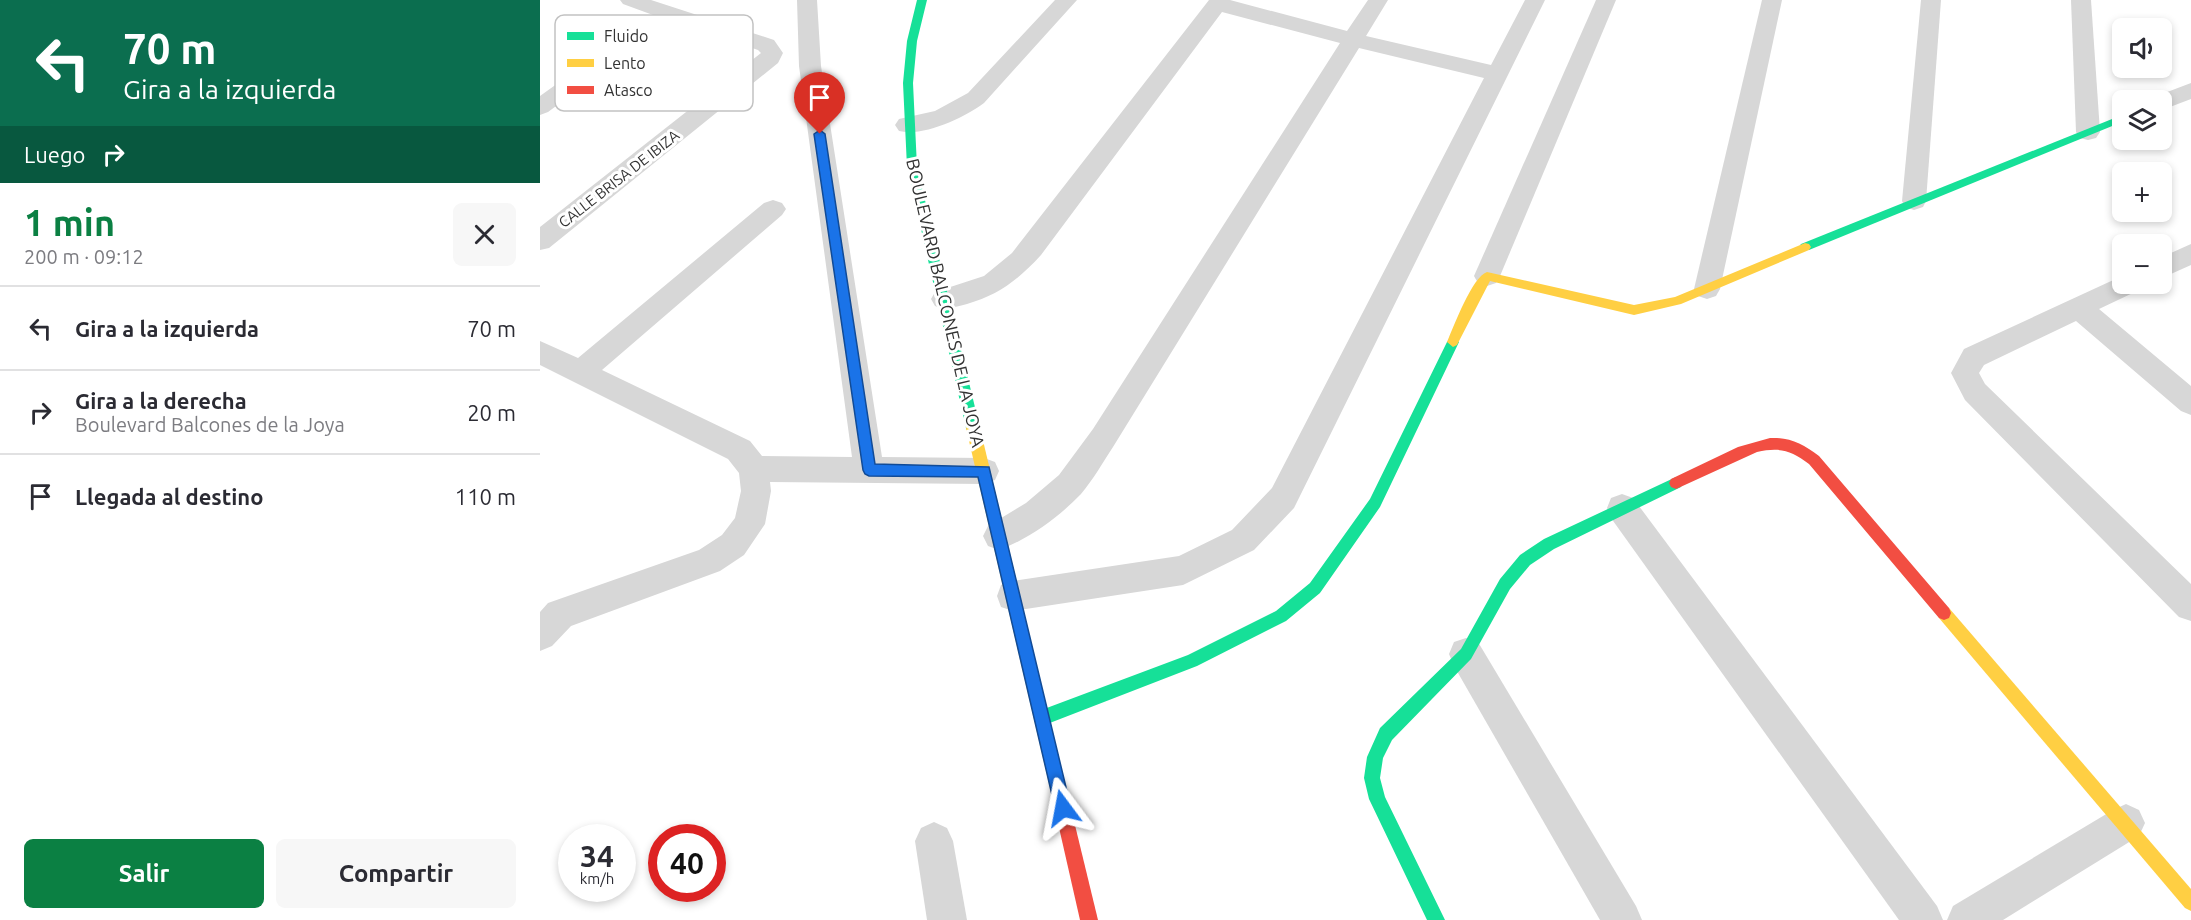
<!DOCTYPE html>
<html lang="es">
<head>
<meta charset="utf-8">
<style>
  body { margin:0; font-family:Ubuntu,sans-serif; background:#f7f7f7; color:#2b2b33; height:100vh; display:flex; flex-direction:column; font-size:22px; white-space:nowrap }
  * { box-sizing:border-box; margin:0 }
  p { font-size:20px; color:#7c7c81 }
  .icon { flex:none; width:33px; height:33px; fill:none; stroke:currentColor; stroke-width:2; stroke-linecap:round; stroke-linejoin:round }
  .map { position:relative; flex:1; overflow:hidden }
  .drawer { display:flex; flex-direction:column; background:#fff; width:540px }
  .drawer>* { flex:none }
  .banner { background:#0b6e4f; color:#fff; overflow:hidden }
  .fabs { position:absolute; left:1572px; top:18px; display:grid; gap:12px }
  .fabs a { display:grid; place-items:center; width:60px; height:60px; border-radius:9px; background:#fff; box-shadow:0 3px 9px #0003; font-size:30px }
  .speed { position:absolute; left:18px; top:824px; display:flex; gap:12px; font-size:30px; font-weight:700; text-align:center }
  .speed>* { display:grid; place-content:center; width:78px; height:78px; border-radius:50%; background:#fff; box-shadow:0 3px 9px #0003; line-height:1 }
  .speed small { font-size:15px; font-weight:400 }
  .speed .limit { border:9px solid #d22; background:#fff; color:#111 }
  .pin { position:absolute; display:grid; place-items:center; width:51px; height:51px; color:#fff; margin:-62px -26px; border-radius:50% 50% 50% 0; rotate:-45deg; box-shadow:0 0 6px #0007 }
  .pin .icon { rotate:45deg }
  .me { position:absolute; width:66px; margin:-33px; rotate:347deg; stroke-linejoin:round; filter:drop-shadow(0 0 4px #0008) }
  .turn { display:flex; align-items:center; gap:21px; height:126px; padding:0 24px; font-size:27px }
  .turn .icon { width:78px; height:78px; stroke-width:2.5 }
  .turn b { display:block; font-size:42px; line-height:51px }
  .then { display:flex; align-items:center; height:57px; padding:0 24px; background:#0003; gap:12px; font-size:22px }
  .round { display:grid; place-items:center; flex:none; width:63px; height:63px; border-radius:9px; background:#f7f7f7 }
  .summary { display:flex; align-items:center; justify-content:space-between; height:102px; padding:0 24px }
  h1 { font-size:36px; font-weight:600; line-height:45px; color:#0b8043 }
  .action { display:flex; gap:12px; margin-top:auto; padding:12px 24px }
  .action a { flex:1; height:69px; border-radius:9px; background:#0b8043; color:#fff; font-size:24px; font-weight:600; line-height:69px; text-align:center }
  .action a+a { background:#f7f7f7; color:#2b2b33 }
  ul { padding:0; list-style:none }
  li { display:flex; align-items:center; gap:18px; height:84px; padding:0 24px; border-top:2px solid #e1e1e2 }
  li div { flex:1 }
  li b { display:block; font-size:22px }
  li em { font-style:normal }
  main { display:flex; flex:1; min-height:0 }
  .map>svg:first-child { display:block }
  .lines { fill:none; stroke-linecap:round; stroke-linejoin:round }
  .street { fill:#d7d7d7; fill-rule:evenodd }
  .fast { fill:#16e098; fill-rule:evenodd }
  .slow { fill:#ffcf43; fill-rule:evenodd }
  .jam { fill:#f24e42; fill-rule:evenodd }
  .route { fill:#1a73e8; stroke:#114b97; stroke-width:1.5 }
  .labels { text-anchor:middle; stroke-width:6; stroke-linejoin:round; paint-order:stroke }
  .far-street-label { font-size:15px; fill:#333; stroke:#fff }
  .street-label { font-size:18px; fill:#333; stroke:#fff }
  .key { fill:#fff; stroke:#c2c2c2; stroke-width:1.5 }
  .key-label { font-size:16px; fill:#333 }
</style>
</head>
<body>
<main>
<section class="drawer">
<div class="banner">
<div class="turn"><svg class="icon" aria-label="left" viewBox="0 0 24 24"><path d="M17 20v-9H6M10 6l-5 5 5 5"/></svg><div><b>70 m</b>Gira a la izquierda</div></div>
<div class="then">Luego<svg class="icon" aria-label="right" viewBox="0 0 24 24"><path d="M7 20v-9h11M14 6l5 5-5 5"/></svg></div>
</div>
<div class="summary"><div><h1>1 min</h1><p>200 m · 09:12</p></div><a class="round"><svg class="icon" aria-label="close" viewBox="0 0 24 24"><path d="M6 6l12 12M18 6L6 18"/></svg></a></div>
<ul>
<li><svg class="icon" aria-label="left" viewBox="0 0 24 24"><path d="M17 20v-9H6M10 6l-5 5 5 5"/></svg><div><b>Gira a la izquierda</b></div><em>70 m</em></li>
<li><svg class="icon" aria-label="right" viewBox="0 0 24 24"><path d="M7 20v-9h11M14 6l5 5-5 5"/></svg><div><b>Gira a la derecha</b><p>Boulevard Balcones de la Joya</p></div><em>20 m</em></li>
<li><svg class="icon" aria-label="arrive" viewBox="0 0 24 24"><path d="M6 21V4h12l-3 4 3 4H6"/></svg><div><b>Llegada al destino</b></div><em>110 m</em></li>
</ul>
<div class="action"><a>Salir</a><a>Compartir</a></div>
</section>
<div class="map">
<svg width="1651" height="920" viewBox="0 0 1651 920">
  <rect width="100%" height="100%" fill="#fff"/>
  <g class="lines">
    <!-- street -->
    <g class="street">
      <polygon points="80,0 111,0 234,40 243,53 238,63 9,248 0,250 0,227 221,53 218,50 132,21 8,112 0,115 0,96 113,15 83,4"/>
      <polygon points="257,0 277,0 281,66 342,457 444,458 455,462 459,471 455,480 444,484 230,482 231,491 225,524 204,555 180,571 31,626 12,646 0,651 0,612 8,603 159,550 182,535 195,518 201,491 199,473 188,459 0,365 0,341 38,358 224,203 233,200 242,203 246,209 242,215 62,370 210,441 222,456 312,457 259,66"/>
      <path d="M515,0h22l-93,103c-20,15 -61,34 -85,28l-4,-6 4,-6 36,-8 33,-18z"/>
      <path d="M669,0h21l117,31 21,-31h20l-22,36 125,29 34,-65h20l-251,508 -40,42 -71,35 -170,26 -12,-4 -4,-11 4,-11 12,-4 166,-25 53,-26 40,-42 212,-410 -125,-30 -246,399c-10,15 -20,33 -32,47 -22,23 -52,45 -82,56l-11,-4 -5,-10 5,-10 38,-23 33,-28 34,-46 247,-386 -118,-31 -181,243c-22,24 -42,40 -74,49 -12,3 -21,6 -32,2l-4,-7 4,-7 49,-16 28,-23z"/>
      <polygon points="1056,0 1076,0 960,276 956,283 947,286 938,283 934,276"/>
      <polygon points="1222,0 1242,0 1180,289 1176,296 1167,299 1158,296 1154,289"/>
      <polygon points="1381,0 1401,0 1386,201 1383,207 1374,210 1365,207 1362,201"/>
      <polygon points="1531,0 1551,0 1560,132 1556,138 1548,140 1540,138 1536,132"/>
      <polygon points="1651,83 1651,99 1622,110 1622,100 1611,100 1614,97"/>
      <polygon points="1651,244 1651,265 1622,278 1622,257"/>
      <polygon points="1582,276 1582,284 1601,284 1597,291 1559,309 1651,386 1651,415 1641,411 1536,321 1444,365 1439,373 1445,384 1651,584 1651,621 1639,617 1425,400 1411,373 1424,349"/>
      <polygon points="1082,494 1093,498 1397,906 1403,920 1359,920 1071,518 1067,508 1071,498"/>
      <polygon points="926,638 938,642 1096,906 1102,920 1060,920 914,666 909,654 914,642"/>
      <polygon points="1586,804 1599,810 1605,823 1599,836 1463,920 1407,920 1413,906 1573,810"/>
      <polygon points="394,822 407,828 413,841 427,920 387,920 375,841 381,828"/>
    </g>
    <!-- fast -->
    <g class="fast">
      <polygon points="377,0 387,0 377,41 373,83 377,167 440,428 438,432 428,432 426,428 367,167 363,83 367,41"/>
      <polygon points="1582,115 1582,122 1269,250 1261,250 1259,247 1261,244"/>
      <polygon points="913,337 919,342 840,507 780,593 746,621 657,666 502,726 496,724 494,718 496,712 648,655 736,611 770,583 830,499 907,342"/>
      <polygon points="1136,477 1141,479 1143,483 1141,487 1014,549 990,565 970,589 931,659 852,740 843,758 840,778 845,797 905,920 887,920 829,799 824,778 827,757 840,728 921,649 960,579 980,555 1004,539"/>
    </g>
    <!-- slow -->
    <g class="slow">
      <path d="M1265,243l4,1 2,3 -2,3 -128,54 -47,11 -144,-34 -33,64 -4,2 -6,-5c7,-16 25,-65 40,-70l147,33 41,-8z"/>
      <polygon points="433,422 438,424 440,428 526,788 524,794 518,796 512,794 510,788 426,428 428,424"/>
      <polygon points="1404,606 1409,608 1651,889 1651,911 1645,908 1399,618 1397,613 1399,608"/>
    </g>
    <!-- jam -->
    <g class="jam">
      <path d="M1230,438c20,-1 33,6 49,18l130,152 2,5 -2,5 -5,2 -5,-2 -130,-154c-18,-14 -30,-17 -52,-12l-81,37 -5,-2 -2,-4 2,-4 67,-32z"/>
      <polygon points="518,780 524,782 526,788 558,920 540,920 510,788 512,782"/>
    </g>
  </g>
  <!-- route -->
  <polygon class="route" points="280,130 285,134 335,464 449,467 531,808 529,814 523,816 517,814 515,808 438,477 329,476 325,474 323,470 274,134"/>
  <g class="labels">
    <!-- far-street labels -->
    <g class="far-street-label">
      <text transform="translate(79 179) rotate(-38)" y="5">CALLE BRISA DE IBIZA</text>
    </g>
    <!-- street labels -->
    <g class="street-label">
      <text transform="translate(405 303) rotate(77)" y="6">BOULEVARD BALCONES DE LA JOYA</text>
    </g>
  </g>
  <!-- legend -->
  <rect x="15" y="15" width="198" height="96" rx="9" class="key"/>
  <rect x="27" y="32" width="27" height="8" fill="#16e098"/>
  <rect x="27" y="59" width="27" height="8" fill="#ffcf43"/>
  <rect x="27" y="86" width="27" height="8" fill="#f24e42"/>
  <g class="key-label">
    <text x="64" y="42">Fluido</text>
    <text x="64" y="69">Lento</text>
    <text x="64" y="96">Atasco</text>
  </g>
</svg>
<div class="fabs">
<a><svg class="icon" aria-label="sound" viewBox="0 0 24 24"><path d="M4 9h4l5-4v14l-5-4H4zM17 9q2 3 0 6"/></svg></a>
<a><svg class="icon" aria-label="layers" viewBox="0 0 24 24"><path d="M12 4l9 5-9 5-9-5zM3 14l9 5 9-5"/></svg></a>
<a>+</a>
<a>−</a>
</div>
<div class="speed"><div>34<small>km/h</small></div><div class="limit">40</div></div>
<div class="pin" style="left:280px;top:134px;background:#d93025"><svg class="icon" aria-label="arrive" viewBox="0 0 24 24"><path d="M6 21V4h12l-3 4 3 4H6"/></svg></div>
<svg class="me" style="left:523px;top:808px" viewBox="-20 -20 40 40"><path d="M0-17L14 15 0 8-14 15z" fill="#1a73e8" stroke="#fff" stroke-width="4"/></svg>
</div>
</main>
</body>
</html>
